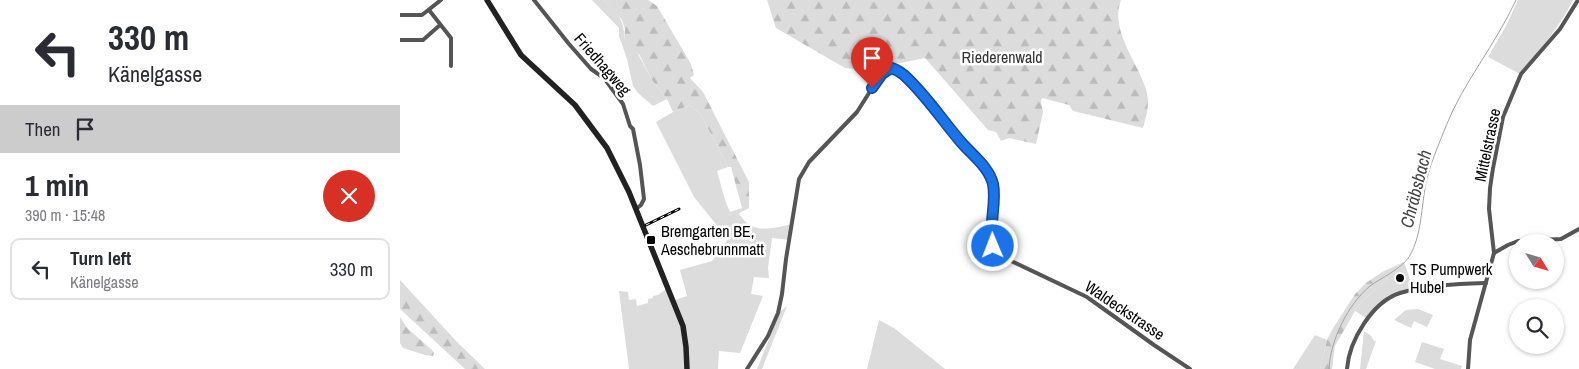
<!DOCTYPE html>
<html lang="en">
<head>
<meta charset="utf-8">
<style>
  body { margin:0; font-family:"Archivo Narrow",sans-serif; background:#f7f7f7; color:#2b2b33; height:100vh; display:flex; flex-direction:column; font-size:19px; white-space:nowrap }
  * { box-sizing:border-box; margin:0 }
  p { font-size:16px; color:#7c7c81 }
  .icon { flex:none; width:28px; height:28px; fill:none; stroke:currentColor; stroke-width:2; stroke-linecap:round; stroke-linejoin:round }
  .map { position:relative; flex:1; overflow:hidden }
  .panel { display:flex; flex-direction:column; background:#fff; width:400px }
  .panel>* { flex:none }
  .top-card { background:#fff; color:#2b2b33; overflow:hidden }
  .needle { width:32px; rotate:127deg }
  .tools { position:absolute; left:1109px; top:234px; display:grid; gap:10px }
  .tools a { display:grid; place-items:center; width:55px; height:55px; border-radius:50%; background:#fff; box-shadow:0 1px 4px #0004; font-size:25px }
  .pin { position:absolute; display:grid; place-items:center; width:42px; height:42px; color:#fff; margin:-51px -21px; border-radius:50% 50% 50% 0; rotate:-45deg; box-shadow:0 0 5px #0007 }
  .pin .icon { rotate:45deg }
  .me { position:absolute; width:55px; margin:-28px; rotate:359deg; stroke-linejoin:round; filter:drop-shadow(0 0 4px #0008) }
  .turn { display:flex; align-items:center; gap:18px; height:105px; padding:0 25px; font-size:22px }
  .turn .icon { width:65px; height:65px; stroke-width:2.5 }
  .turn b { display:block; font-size:35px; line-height:42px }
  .then { display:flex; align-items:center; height:48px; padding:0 25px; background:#0003; gap:10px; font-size:19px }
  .round { display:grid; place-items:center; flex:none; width:52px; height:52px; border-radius:26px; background:#f7f7f7 }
  .summary { display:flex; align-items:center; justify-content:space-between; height:85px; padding:0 25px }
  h1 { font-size:30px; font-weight:700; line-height:38px }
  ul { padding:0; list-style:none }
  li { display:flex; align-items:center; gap:15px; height:62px; margin:0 10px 8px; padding:0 15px; border:2px solid #e1e1e2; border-radius:10px }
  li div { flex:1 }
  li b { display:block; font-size:19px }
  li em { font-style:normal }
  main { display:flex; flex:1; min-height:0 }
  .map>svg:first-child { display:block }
  .grass { fill:#dcdcdc }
  .forest { fill:url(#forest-firs) }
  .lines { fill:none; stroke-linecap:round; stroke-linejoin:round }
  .stream { stroke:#a3a3a3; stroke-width:1 }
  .street { stroke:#555; stroke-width:4 }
  .secondary { stroke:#222; stroke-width:5.5 }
  .rail-casing { stroke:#000; stroke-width:3 }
  .rail { stroke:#fff; stroke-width:1; stroke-dasharray:4; stroke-linecap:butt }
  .route-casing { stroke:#114b97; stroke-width:12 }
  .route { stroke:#1a73e8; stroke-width:9 }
  .poi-dot { fill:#000; stroke:#fff; stroke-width:2 }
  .labels { text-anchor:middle; stroke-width:5; stroke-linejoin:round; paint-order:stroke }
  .park-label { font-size:16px; fill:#333; stroke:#fff }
  .street-label { font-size:16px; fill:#000; stroke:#fff }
  .poi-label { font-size:16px; fill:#000; stroke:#fff; text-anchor:start }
  .water-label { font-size:18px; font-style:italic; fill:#444; stroke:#fff }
</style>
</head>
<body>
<main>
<section class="panel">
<div class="top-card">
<div class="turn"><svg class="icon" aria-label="left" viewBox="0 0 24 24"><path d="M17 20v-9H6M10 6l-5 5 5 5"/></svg><div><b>330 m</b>Känelgasse</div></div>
<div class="then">Then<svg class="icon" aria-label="arrive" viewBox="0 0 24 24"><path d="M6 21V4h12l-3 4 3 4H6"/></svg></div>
</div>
<div class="summary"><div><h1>1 min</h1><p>390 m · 15:48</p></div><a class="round" style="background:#d93025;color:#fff"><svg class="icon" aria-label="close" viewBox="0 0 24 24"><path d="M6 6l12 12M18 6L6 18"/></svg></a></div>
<ul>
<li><svg class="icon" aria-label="left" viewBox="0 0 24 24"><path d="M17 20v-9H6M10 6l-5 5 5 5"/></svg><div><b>Turn left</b><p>Känelgasse</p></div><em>330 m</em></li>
</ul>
</section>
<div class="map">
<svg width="1179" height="369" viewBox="0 0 1179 369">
  <defs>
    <pattern id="forest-firs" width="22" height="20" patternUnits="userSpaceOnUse" patternTransform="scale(1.25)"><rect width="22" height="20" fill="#dcdcdc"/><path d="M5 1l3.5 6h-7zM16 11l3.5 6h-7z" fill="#bbb"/></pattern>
  </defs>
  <rect width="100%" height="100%" fill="#fff"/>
  <!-- grass -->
  <g class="grass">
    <path d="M192,0h12c14,15 21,19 20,40l14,14 14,26 15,19 -14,7 -15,-13 -5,-7 -6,-27 -8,-23v-8z"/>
    <path d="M1118,0h55c-14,28 -33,50 -53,74l-32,-17 18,-31z"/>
    <path d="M290,105l11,10 27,52 -11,4 8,29 5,12 12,-4 -3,6c3,3 5,7 8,9 12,10 32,4 45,1l-2,16 -18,-2 -4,30 1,10 -15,-1 -3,17 12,2 -23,57 -21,-2 -1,18h-30v-22l-13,-47 12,-4 -7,-26 32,-9 16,-22 -34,-42 -38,-75 17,-10z"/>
    <polygon points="1004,262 1011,282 1025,287 993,295 966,318 955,311 962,301 988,279 982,272"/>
    <polygon points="266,289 283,331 285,369 229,369 219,291 228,292 229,300 236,299 237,306 248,303 248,299 253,298 253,296 258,295"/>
    <polygon points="387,306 362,369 357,369 380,312"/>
    <polygon points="1018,309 1033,315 1027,327 1014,321 1011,328 994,320 1006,310"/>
    <polygon points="479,320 494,328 545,369 467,369"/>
    <polygon points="964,331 971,336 974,341 976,341 966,369 960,369"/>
    <polygon points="915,335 927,340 920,369 893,369"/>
    <polygon points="1022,342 1044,349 1040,359 1062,366 1061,369 1035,369 1015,362"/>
  </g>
  <!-- forest -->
  <g class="forest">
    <polygon points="204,0 248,0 257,6 291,64 294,75 290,78 303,92 349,182 349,208 339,213 342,208 331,167 328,167 301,115 290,105 273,112 267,99 252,80 239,54 229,51 224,40 225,29 222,20"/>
    <path d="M367,0h354c-12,32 19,64 26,93 3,12 -1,24 -4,35l-70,-17 -4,-6 -27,-7 -1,4 2,10 -7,32 -27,-6 -8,3 -5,-9 -8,-2 -63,-72 -59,12 -21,-2 -69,-40z"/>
    <polygon points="982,272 988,279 962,301 955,311 935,346 932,369 920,369 927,340 932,330 955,294 966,283"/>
    <polygon points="0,280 58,343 85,369 65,369 0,309"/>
    <polygon points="0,317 7,328 32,350 34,353 33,356 25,355 3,348 0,343"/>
  </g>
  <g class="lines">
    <!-- stream -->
    <path class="stream" d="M929,369c1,-28 19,-65 41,-83 12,-9 30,-16 39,-29 13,-21 12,-50 17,-74 4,-19 13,-39 20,-57 17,-43 50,-82 70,-126"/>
    <!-- street -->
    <g class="street">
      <polyline points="134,0 169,44 191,69 204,78 223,104 230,126 233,129 240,165 244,199 241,205 236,209"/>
      <polyline points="29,10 51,38 51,66"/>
      <polyline points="0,15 22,15 41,0"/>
      <polyline points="0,40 23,40 40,25"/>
      <polyline points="1094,253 1108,245 1118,241 1161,239 1179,229"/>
      <path d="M347,369l21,-33 10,-23 4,-19 4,-35 13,-80 10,-17 48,-50 24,-38 10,-6 7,3 15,14 75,89c15,26 -10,65 17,84l82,39 67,48 36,24"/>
      <path d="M947,369c2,-28 25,-67 53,-76 27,-8 58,-9 86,-10"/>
      <polyline points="1068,369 1070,340 1094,253 1089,209 1090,188 1093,168 1103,117 1121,74 1160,29 1178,0"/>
    </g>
    <!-- secondary -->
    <polyline class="secondary" points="87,0 121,55 175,105 207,148 229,192 283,326 286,347 287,369"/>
    <defs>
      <polyline id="rail" points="246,225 279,209"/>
    </defs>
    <!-- rail casing -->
    <use href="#rail" class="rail-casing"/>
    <!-- rail -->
    <use href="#rail" class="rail"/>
  </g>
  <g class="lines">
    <defs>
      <path id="route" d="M472,88l10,-14 9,-6c5,1 9,4 13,7 22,20 38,45 57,67 11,13 28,25 32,42 4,20 -5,41 0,62"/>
    </defs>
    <!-- route casing -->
    <use href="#route" class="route-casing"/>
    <!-- route -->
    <use href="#route" class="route"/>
  </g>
  <!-- markers -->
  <g class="poi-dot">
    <rect x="246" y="235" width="10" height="10" rx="2.5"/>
    <circle cx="1000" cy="278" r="5"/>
  </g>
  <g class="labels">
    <!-- park labels -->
    <g class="park-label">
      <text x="602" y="63">Riederenwald</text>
    </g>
    <!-- street labels -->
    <g class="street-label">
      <text transform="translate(203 64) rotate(49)" y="6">Friedhagweg</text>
      <text transform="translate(1087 145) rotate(-78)" y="6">Mittelstrasse</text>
      <text transform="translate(725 310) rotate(34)" y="6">Waldeckstrasse</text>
    </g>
    <!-- poi labels -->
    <g class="poi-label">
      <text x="261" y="237">Bremgarten BE,<tspan x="261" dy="18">Aeschebrunnmatt</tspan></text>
      <text x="1010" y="275">TS Pumpwerk<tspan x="1010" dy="18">Hubel</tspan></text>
    </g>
    <!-- water labels -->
    <g class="water-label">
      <text transform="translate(1016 189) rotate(-76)" y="6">Chräbsbach</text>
    </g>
  </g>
</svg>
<div class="tools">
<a><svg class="needle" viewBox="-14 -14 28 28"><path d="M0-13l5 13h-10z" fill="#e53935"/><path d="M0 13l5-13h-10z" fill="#7c7c81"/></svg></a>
<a><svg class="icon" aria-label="search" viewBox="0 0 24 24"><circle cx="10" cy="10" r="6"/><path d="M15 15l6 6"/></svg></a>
</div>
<div class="pin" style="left:472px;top:88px;background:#d93025"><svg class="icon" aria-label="arrive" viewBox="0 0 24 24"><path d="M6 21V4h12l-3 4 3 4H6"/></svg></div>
<svg class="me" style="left:593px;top:246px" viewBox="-20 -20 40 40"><circle r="17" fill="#1a73e8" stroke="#fff" stroke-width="3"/><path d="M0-11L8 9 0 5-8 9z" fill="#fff"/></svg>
</div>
</main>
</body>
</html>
